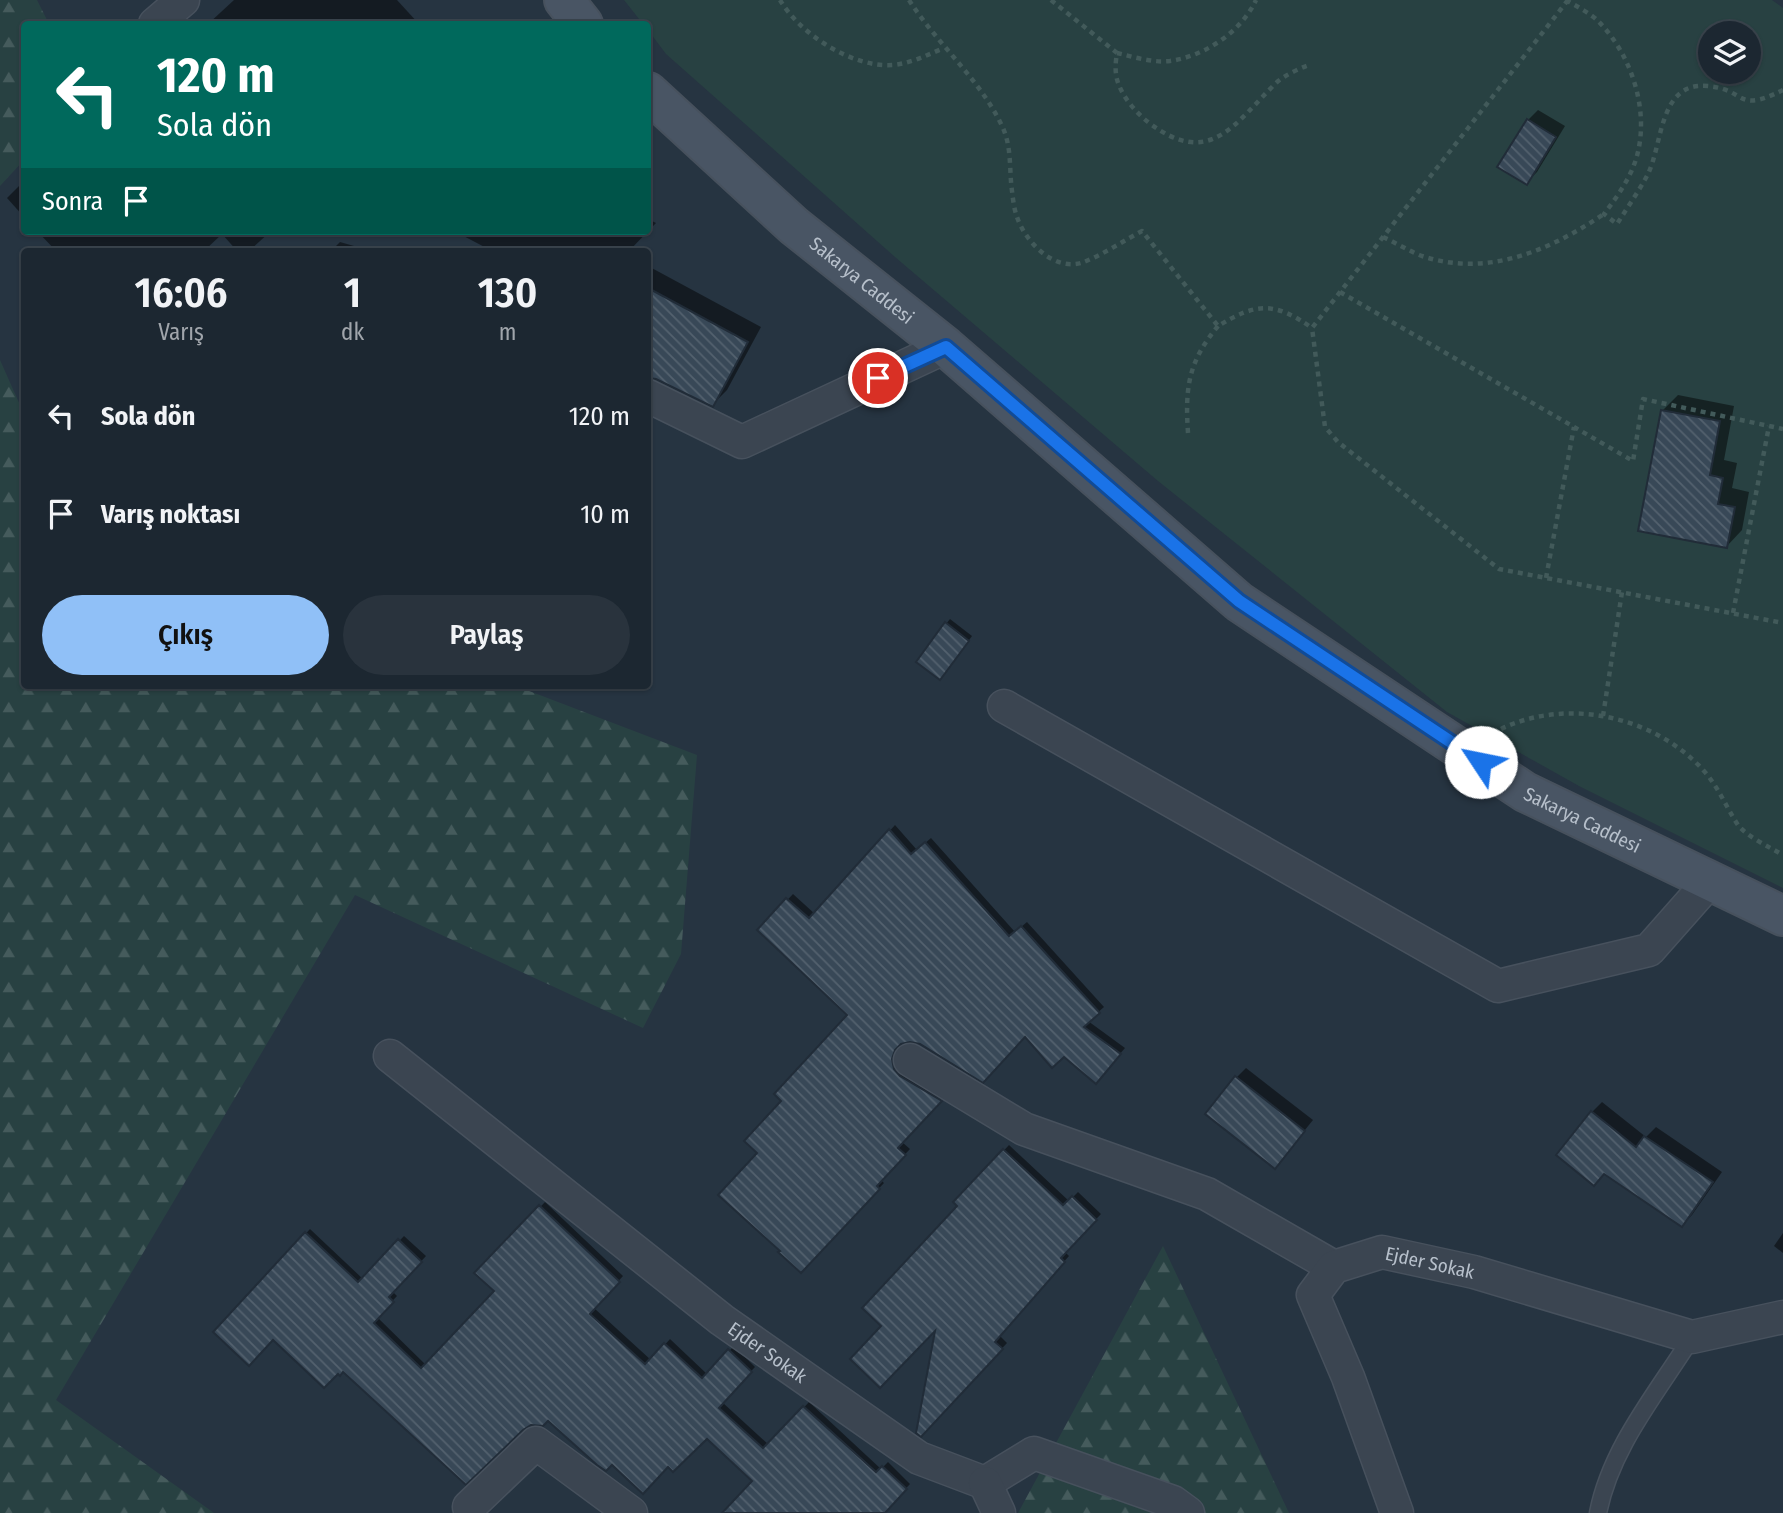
<!DOCTYPE html>
<html lang="tr">
<head>
<meta charset="utf-8">
<style>
  body { margin:0; font-family:"Fira Sans Condensed",sans-serif; background:#29333d; color:#f1f3f6; height:100vh; display:flex; flex-direction:column; font-size:26px; white-space:nowrap }
  * { box-sizing:border-box; margin:0 }
  p { font-size:23px; color:#a0a5ab }
  .icon { flex:none; width:38px; height:38px; fill:none; stroke:currentColor; stroke-width:2; stroke-linecap:round; stroke-linejoin:round }
  .map { position:relative; flex:1; overflow:hidden }
  .panel { position:absolute; left:21px; top:248px; width:630px; height:441px; display:flex; flex-direction:column; background:#1c2731; border-radius:7px; box-shadow:0 2px 5px #0004,0 0 0 2px #3a444d }
  .panel>* { flex:none }
  .top-card { position:absolute; left:21px; top:21px; width:630px; height:214px; border-radius:7px; box-shadow:0 2px 5px #0004,0 0 0 2px #3a444d; background:#00695c; color:#fff; overflow:hidden }
  .fabs { position:absolute; left:1698px; top:21px; display:grid; gap:14px }
  .fabs a { display:grid; place-items:center; width:63px; height:63px; border-radius:50%; background:#1c2731; box-shadow:0 2px 5px #0004,0 0 0 2px #3a444d; font-size:35px }
  .pin { position:absolute; display:grid; place-items:center; width:60px; height:60px; color:#fff; margin:-30px; border:4px solid #fff; border-radius:50%; box-shadow:0 2px 7px #0007 }
  .me { position:absolute; width:77px; margin:-38px; rotate:304deg; stroke-linejoin:round; filter:drop-shadow(0 0 5px #0008) }
  .turn { display:flex; align-items:center; gap:24px; height:147px; padding:0 21px; font-size:32px }
  .turn .icon { width:91px; height:91px; stroke-width:2.5 }
  .turn b { display:block; font-size:49px; line-height:60px }
  .then { display:flex; align-items:center; height:66px; padding:0 21px; background:#0003; gap:14px; font-size:26px }
  .eta { display:flex; justify-content:space-evenly; align-items:center; height:119px; text-align:center }
  .eta b { font-size:42px; font-weight:600; line-height:49px }
  .cta { display:flex; gap:14px; margin-top:auto; padding:14px 21px }
  .cta a { flex:1; height:80px; border-radius:42px; background:#90c0f7; color:#111; font-size:28px; font-weight:600; line-height:80px; text-align:center }
  .cta a+a { background:#29333d; color:#f1f3f6 }
  ul { padding:0; list-style:none }
  li { display:flex; align-items:center; gap:21px; height:98px; padding:0 21px }
  li div { flex:1 }
  li b { display:block; font-size:26px }
  li em { font-style:normal }
  .map>svg:first-child { display:block }
  .forest { fill:url(#forest-firs) }
  .green { fill:#284142; fill-rule:evenodd }
  .shadow { fill:#0007 }
  .building { fill:url(#building-back-hatch); stroke:#212c38; stroke-width:2 }
  .lines { fill:none; stroke-linecap:round; stroke-linejoin:round }
  .lane-casing { stroke:#47515d; stroke-width:19 }
  .street-casing { stroke:#47515d; stroke-width:35 }
  .secondary-casing { stroke:#47515d; stroke-width:42 }
  .path { stroke:#425a5a; stroke-width:4.5; stroke-dasharray:5 5; stroke-linecap:butt }
  .lane { stroke:#3b4551; stroke-width:16 }
  .street { stroke:#3b4551; stroke-width:32 }
  .secondary { stroke:#495564; stroke-width:38 }
  .route-casing { stroke:#114b97; stroke-width:18 }
  .route { stroke:#1a73e8; stroke-width:12 }
  .labels { text-anchor:middle; stroke-width:7; stroke-linejoin:round; paint-order:stroke }
  .street-label { font-size:19px; fill:#b7c0cb; stroke:#1f2a36 }
</style>
</head>
<body>
<div class="map">
<svg width="1783" height="1513" viewBox="0 0 1783 1513">
  <defs>
    <pattern id="forest-firs" width="22" height="20" patternUnits="userSpaceOnUse" patternTransform="scale(1.75)"><rect width="22" height="20" fill="#284142"/><path d="M5 1l3.5 6h-7zM16 11l3.5 6h-7z" fill="#455b5c"/></pattern>
    <pattern id="building-back-hatch" width="6" height="6" patternUnits="userSpaceOnUse" patternTransform="scale(1.75)"><rect width="6" height="6" fill="#384857"/><path d="M-1 5l2 2M0 0l6 6M5-1l2 2" fill="none" stroke="#53616e"/></pattern>
  </defs>
  <rect width="100%" height="100%" fill="#263441"/>
  <!-- forest -->
  <g class="forest">
    <polygon points="0,0 37,0 49,24 24,24 24,160 0,186"/>
    <polygon points="0,360 24,414 24,686 516,686 697,755 681,954 643,1028 355,895 56,1400 214,1513 0,1513"/>
    <polygon points="1163,1246 1289,1513 1018,1513"/>
  </g>
  <!-- green -->
  <path class="green" d="M624,0h1148l11,8v880l-204,-102 -132,-74 -289,-231 -263,-224 -229,-203 -18,-24v-6h-5zM1710,33h38v39h-38z"/>
  <!-- shadow -->
  <g class="shadow">
    <polygon points="234,0 397,0 419,24 208,24"/>
    <polygon points="1538,110 1565,126 1537,172 1527,182 1500,166 1528,120"/>
    <polygon points="24,181 24,217 7,198"/>
    <polygon points="648,219 656,223 628,252 523,252 520,250 517,252 494,252 454,231 648,231"/>
    <polygon points="37,231 271,231 248,252 238,252 222,234 203,252 57,252"/>
    <polygon points="340,242 375,252 330,252"/>
    <polygon points="648,266 761,327 727,390 712,405 657,378 648,376"/>
    <polygon points="1678,395 1734,406 1724,460 1737,463 1732,488 1749,492 1742,530 1727,546 1663,410"/>
    <polygon points="950,619 972,636 945,674 946,624"/>
    <polygon points="895,825 917,850 931,838 1015,932 1027,922 1104,1007 1088,1021 1125,1048 1101,1076 1026,1035 920,1043 911,1040 899,1044 896,1053 899,1064 945,1095 902,1142 910,1149 881,1180 884,1183 801,1271 759,1153 784,1101 850,1015 759,930 793,894 815,914"/>
    <polygon points="1246,1068 1313,1120 1275,1167 1236,1078"/>
    <polygon points="1602,1102 1646,1137 1656,1127 1722,1172 1692,1215 1682,1225 1592,1112"/>
    <polygon points="1009,1145 1069,1201 1078,1192 1101,1214 1065,1252 1069,1256 999,1335 1007,1343 921,1435 938,1326 883,1325 960,1206 956,1202"/>
    <polygon points="545,1202 623,1276 594,1308 651,1360 670,1339 707,1374 734,1346 755,1367 722,1402 769,1445 809,1402 881,1469 888,1462 910,1484 883,1513 727,1513 755,1481 707,1436 668,1465 612,1463 548,1418 343,1370 273,1338 215,1332 310,1229 363,1279 404,1236 426,1256 393,1292 397,1296 377,1317 426,1365 496,1291 477,1273"/>
    <polygon points="1783,1233 1783,1253 1774,1246"/>
  </g>
  <!-- building -->
  <g class="building">
    <polygon points="1527,119 1556,137 1527,185 1497,167"/>
    <polygon points="648,288 748,342 713,407 656,379 648,378"/>
    <polygon points="1661,410 1720,421 1710,475 1723,478 1718,504 1735,507 1727,548 1638,531"/>
    <polygon points="945,622 969,641 940,680 916,662"/>
    <polygon points="889,829 911,854 925,842 1009,936 1021,926 1100,1013 1084,1027 1121,1054 1096,1084 1064,1057 1052,1068 1025,1037 983,1083 920,1044 910,1042 901,1044 895,1050 892,1059 894,1069 900,1076 942,1101 898,1148 906,1155 877,1186 880,1189 801,1273 778,1252 780,1251 718,1195 757,1153 744,1141 781,1101 774,1094 847,1015 757,930 786,898 809,918"/>
    <polygon points="1235,1076 1305,1131 1275,1169 1205,1114"/>
    <polygon points="1591,1111 1636,1147 1644,1136 1713,1182 1682,1227 1604,1174 1594,1186 1556,1155"/>
    <polygon points="1003,1149 1063,1205 1072,1196 1097,1220 1061,1258 1065,1262 995,1342 1003,1349 921,1437 916,1433 935,1331 880,1388 850,1359 881,1326 862,1308 957,1206 953,1202"/>
    <polygon points="539,1205 620,1282 590,1314 645,1364 664,1343 702,1378 728,1349 752,1372 719,1408 763,1448 803,1406 876,1472 882,1466 907,1489 885,1513 722,1513 752,1481 707,1439 673,1472 668,1467 643,1494 612,1465 606,1471 597,1465 548,1421 543,1426 531,1425 523,1430 466,1485 343,1372 340,1376 338,1374 324,1388 273,1340 249,1366 213,1332 305,1232 358,1282 398,1239 422,1262 389,1297 394,1302 374,1323 421,1368 494,1291 474,1273"/>
  </g>
  <g class="lines">
    <defs>
      <path id="lane" d="M1598,1513c13,-66 59,-120 94,-176"/>
      <g id="street">
        <polyline points="155,24 183,0"/>
        <polyline points="648,396 742,442 946,347"/>
        <polyline points="1004,706 1498,986 1649,950 1710,881"/>
        <path id="s1" d="M390,1056l332,264 197,138 66,25 49,-30 139,49 15,11"/>
        <polyline points="910,1060 1024,1129 1207,1194 1334,1267"/>
        <polyline points="985,1483 999,1513"/>
        <polyline points="469,1507 536,1443 631,1513"/>
        <path id="s2" d="M1397,1513l-49,-136 -35,-82 21,-28 48,-15 92,20 218,65 91,-20"/>
      </g>
      <g id="secondary">
        <polyline points="564,0 583,24"/>
        <path id="s3" d="M648,92l146,134 152,121 293,255 286,190 258,124"/>
      </g>
    </defs>
    <!-- lane casing -->
    <use href="#lane" class="lane-casing"/>
    <!-- street casing -->
    <use href="#street" class="street-casing"/>
    <!-- secondary casing -->
    <use href="#secondary" class="secondary-casing"/>
    <!-- path -->
    <g class="path">
      <path d="M780,0c20,34 72,68 113,65 19,-2 34,-10 51,-17"/>
      <path d="M909,0c28,44 72,80 94,128 9,21 6,41 9,63 1,8 2,18 5,26 8,24 36,54 64,46 20,-7 42,-22 61,-32l76,95c38,-23 56,-25 94,2"/>
      <path d="M1051,0l66,53c-1,6 -2,14 -1,21 2,18 19,38 32,48 62,48 87,1 128,-39 9,-8 22,-14 33,-18"/>
      <path d="M1566,0c10,6 24,13 32,21 37,37 56,102 33,151 -7,15 -17,29 -27,42l13,10c10,-16 22,-33 31,-50 15,-31 11,-93 60,-88 40,4 27,28 75,4"/>
      <polyline points="1568,0 1312,328 1325,427 1338,442 1499,569 1783,623"/>
      <path d="M1117,53c17,4 35,10 53,8 35,-5 71,-29 86,-61"/>
      <path d="M1383,237c13,6 26,14 39,19 66,22 128,-6 182,-42"/>
      <polyline points="1340,292 1633,461 1643,399 1783,429"/>
      <path d="M1188,433c-3,-45 0,-71 30,-107"/>
      <polyline points="1546,578 1574,427"/>
      <polyline points="1733,613 1769,426"/>
      <polyline points="1603,716 1622,592"/>
      <path d="M1501,729c66,-32 154,-13 203,42 15,17 22,36 34,54 8,11 33,23 45,30"/>
    </g>
    <!-- lane -->
    <use href="#lane" class="lane"/>
    <!-- street -->
    <use href="#street" class="street"/>
    <!-- secondary -->
    <use href="#secondary" class="secondary"/>
  </g>
  <g class="lines">
    <defs>
      <polyline id="route" points="878,378 946,347 1239,601 1481,762"/>
    </defs>
    <!-- route casing -->
    <use href="#route" class="route-casing"/>
    <!-- route -->
    <use href="#route" class="route"/>
  </g>
  <g class="labels">
    <!-- street labels -->
    <g class="street-label">
      <text dy="7" stroke="none"><textPath href="#s3" startOffset="285">Sakarya Caddesi</textPath></text>
      <text dy="7" stroke="none"><textPath href="#s3" startOffset="1188">Sakarya Caddesi</textPath></text>
      <text dy="7" stroke="none"><textPath href="#s2" startOffset="368">Ejder Sokak</textPath></text>
      <text dy="7" stroke="none"><textPath href="#s1" startOffset="480">Ejder Sokak</textPath></text>
    </g>
  </g>
</svg>
<div class="fabs">
<a><svg class="icon" aria-label="layers" viewBox="0 0 24 24"><path d="M12 4l9 5-9 5-9-5zM3 14l9 5 9-5"/></svg></a>
</div>
<div class="pin" style="left:878px;top:378px;background:#d93025"><svg class="icon" aria-label="arrive" viewBox="0 0 24 24"><path d="M6 21V4h12l-3 4 3 4H6"/></svg></div>
<svg class="me" style="left:1481px;top:762px" viewBox="-20 -20 40 40"><circle r="19" fill="#fff"/><path d="M0-13L10 11 0 6-10 11z" fill="#1a73e8"/></svg>
<div class="top-card">
<div class="turn"><svg class="icon" aria-label="left" viewBox="0 0 24 24"><path d="M17 20v-9H6M10 6l-5 5 5 5"/></svg><div><b>120 m</b>Sola dön</div></div>
<div class="then">Sonra<svg class="icon" aria-label="arrive" viewBox="0 0 24 24"><path d="M6 21V4h12l-3 4 3 4H6"/></svg></div>
</div>
<section class="panel">
<div class="eta">
<div><b>16:06</b><p>Varış</p></div>
<div><b>1</b><p>dk</p></div>
<div><b>130</b><p>m</p></div>
</div>
<ul>
<li><svg class="icon" aria-label="left" viewBox="0 0 24 24"><path d="M17 20v-9H6M10 6l-5 5 5 5"/></svg><div><b>Sola dön</b></div><em>120 m</em></li>
<li><svg class="icon" aria-label="arrive" viewBox="0 0 24 24"><path d="M6 21V4h12l-3 4 3 4H6"/></svg><div><b>Varış noktası</b></div><em>10 m</em></li>
</ul>
<div class="cta"><a>Çıkış</a><a>Paylaş</a></div>
</section>
</div>
</body>
</html>
